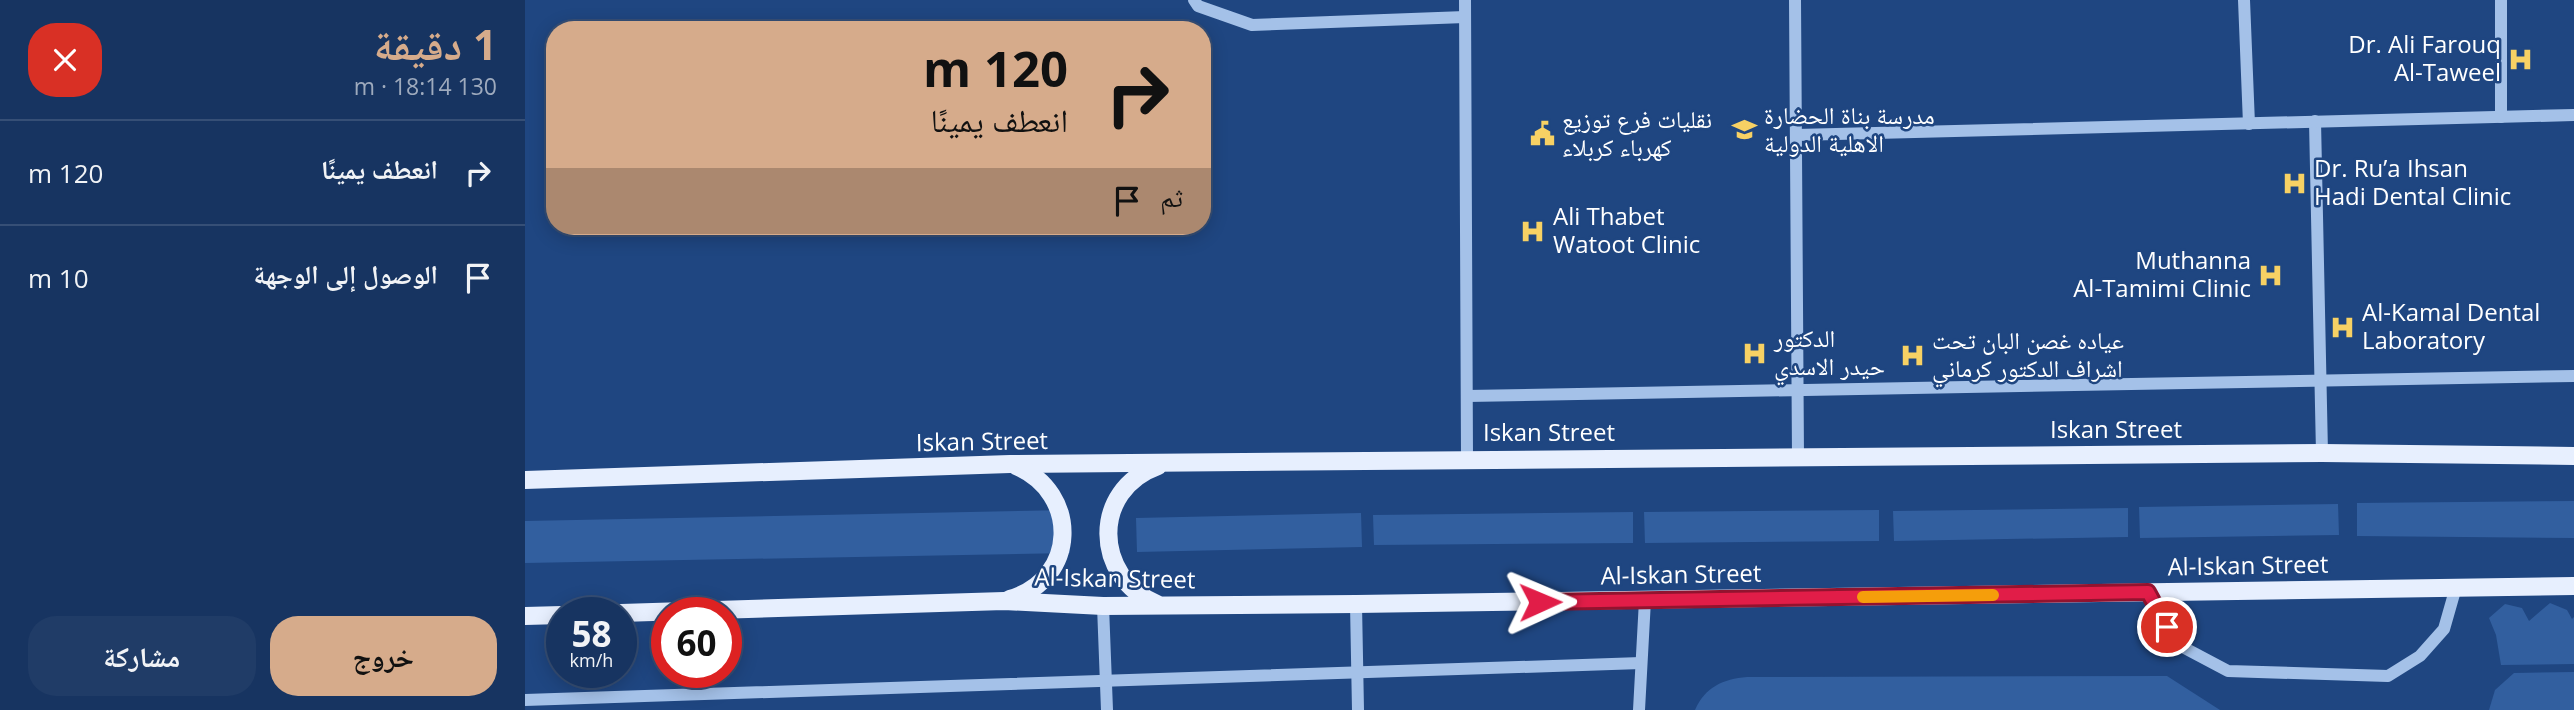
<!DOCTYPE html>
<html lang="ar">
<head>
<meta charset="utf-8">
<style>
  body { margin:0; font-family:"Open Sans","Noto Naskh Arabic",sans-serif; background:#203c67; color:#f1f3f6; direction:rtl; height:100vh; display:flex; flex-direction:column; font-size:26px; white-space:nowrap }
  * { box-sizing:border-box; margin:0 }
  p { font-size:23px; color:#9eaabd }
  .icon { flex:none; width:38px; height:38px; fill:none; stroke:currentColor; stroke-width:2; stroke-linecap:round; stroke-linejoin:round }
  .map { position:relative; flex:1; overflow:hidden; direction:ltr }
  .side { display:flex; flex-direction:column; background:#173461; width:525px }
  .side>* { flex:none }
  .top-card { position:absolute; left:21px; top:21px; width:665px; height:214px; border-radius:28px; box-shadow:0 4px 18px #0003,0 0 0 2px #364f76; direction:rtl; background:#d6ab8b; color:#111; overflow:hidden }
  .speed { position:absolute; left:21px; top:597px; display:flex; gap:14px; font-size:35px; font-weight:700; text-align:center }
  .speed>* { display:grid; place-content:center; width:91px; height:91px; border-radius:50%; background:#173461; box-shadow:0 4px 18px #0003,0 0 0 2px #364f76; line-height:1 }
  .speed small { font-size:18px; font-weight:400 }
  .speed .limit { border:10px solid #d22; background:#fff; color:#111 }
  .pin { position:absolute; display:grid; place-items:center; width:60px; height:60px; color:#fff; margin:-30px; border:4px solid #fff; border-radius:50%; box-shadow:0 2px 7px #0007 }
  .me { position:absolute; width:77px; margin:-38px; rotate:89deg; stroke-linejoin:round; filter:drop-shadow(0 0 5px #0008) }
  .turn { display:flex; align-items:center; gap:24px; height:147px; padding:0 28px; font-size:32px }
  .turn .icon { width:91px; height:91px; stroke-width:2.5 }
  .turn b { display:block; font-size:49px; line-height:60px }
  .then { display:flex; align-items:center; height:66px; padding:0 28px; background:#0003; gap:14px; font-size:26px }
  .round { display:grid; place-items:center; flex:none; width:74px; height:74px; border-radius:28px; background:#203c67 }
  .overview { display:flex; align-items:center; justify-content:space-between; height:119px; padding:0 28px }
  h1 { font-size:42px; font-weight:700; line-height:52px; color:#d6ab8b }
  .cta { display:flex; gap:14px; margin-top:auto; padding:14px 28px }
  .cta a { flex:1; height:80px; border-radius:28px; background:#d6ab8b; color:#111; font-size:28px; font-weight:700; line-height:80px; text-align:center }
  .cta a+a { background:#203c67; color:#f1f3f6 }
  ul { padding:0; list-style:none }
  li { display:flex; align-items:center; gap:21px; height:105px; padding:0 28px; border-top:2px solid #364f76 }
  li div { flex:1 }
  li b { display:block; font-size:26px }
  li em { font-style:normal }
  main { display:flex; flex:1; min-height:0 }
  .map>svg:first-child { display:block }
  .green { fill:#325f9f }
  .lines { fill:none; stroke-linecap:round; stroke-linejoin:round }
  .minor { stroke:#a4c1e8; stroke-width:12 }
  .major { stroke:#e7effe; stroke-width:18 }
  .route-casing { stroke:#92132f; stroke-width:18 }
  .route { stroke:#e11d48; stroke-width:12 }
  .slow { stroke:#f59e0b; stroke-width:12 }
  .labels { text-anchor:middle; stroke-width:5; stroke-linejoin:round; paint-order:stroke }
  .poi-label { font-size:24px; fill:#fff; stroke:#1f4681; text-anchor:start }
  .street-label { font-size:24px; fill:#fff; stroke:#1f4681 }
</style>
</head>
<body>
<main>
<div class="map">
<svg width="2049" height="710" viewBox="0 0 2049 710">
  <rect width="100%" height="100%" fill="#1f4681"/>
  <!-- green -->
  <g class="green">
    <polygon points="2049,501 2049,538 1832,536 1832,503"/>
    <polygon points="1813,504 1814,535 1615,538 1614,507"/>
    <polygon points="1603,508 1603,537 1369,541 1368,511"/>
    <polygon points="544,510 545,553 0,563 0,521"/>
    <polygon points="1354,510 1354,541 1120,543 1119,512"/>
    <polygon points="1108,512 1108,543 849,545 848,515"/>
    <polygon points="836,513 837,547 612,552 611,518"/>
    <polygon points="2025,603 2042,610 2047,619 2049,617 2049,664 1976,665 1971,635 1964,618 1980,604 1997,608 2004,621"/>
    <polygon points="2049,672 2049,710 1964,710 1970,690 1989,673"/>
    <path d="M1642,676l53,34h-525c10,-23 28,-31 52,-33z"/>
  </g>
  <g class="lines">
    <!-- minor -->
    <g class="minor">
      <polyline points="669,0 673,6 727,25 940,17"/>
      <polyline points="940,0 942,458"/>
      <polyline points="1270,0 1273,457"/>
      <polyline points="1719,0 1724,124"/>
      <polyline points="1976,117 1976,0"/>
      <polyline points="1790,121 1797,453"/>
      <polyline points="1271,135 2049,115"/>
      <path d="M942,396c369,-4 738,-16 1107,-20"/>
      <polyline points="1623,592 1652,644 1703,671 1863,676 1895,656 1919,629 1931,587"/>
      <polyline points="831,604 833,710"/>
      <polyline points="578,606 582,710"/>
      <polyline points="0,700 1116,663"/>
      <polyline points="1114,710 1120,600"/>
    </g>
    <!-- major -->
    <g class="major">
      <polyline points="0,480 485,464 1797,453 2049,456"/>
      <path d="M485,599c68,-20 70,-106 6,-133"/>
      <path d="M632,604c-64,-27 -66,-114 1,-138"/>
      <polyline points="96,613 479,601 578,606 831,604 2049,586"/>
      <polyline points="0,616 37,615"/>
    </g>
  </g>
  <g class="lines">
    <defs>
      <polyline id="route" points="1015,602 1623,592 1642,627"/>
    </defs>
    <!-- route casing -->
    <use href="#route" class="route-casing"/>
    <!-- route -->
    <use href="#route" class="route"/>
    <!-- slow -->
    <polyline class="slow" points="1338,597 1468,595"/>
  </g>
  <!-- icons -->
  <defs>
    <symbol id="hospital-bare" viewBox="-9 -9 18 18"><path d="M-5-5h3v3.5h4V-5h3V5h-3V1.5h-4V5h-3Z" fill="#f7d164" stroke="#1f4681" stroke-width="2.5" paint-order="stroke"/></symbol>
    <symbol id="school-bare" viewBox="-9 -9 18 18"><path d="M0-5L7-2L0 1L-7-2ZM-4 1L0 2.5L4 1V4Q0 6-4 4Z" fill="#f7d164" stroke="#1f4681" stroke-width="2.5" paint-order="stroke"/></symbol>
    <symbol id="civic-bare" viewBox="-9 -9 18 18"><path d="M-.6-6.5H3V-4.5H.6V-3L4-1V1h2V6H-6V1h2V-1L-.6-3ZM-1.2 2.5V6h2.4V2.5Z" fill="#f7d164" stroke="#1f4681" stroke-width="2.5" paint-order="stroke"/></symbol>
  </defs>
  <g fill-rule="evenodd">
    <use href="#hospital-bare" x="1978" y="42" width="35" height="35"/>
    <use href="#school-bare" x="1202" y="112" width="35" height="35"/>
    <use href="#civic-bare" x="1000" y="116" width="35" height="35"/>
    <use href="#hospital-bare" x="1752" y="166" width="35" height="35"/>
    <use href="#hospital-bare" x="990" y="214" width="35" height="35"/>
    <use href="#hospital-bare" x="1728" y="258" width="35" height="35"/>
    <use href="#hospital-bare" x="1800" y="310" width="35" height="35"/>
    <use href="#hospital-bare" x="1212" y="336" width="35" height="35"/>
    <use href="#hospital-bare" x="1370" y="338" width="35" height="35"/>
  </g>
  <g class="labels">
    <!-- poi labels -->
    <g class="poi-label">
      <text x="1976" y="53" text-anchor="end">Dr. Ali Farouq<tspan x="1976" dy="28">Al-Taweel</tspan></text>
      <text x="1239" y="124">مدرسة بناة الحضارة<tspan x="1239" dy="28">الاهلية الدولية</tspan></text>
      <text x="1037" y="128">نقليات فرع توزيع<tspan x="1037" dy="28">كهرباء كربلاء</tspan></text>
      <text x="1789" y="177">Dr. Ru’a Ihsan<tspan x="1789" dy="28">Hadi Dental Clinic</tspan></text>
      <text x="1028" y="225">Ali Thabet<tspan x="1028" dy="28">Watoot Clinic</tspan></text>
      <text x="1726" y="269" text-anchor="end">Muthanna<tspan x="1726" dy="28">Al-Tamimi Clinic</tspan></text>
      <text x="1837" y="321">Al-Kamal Dental<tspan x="1837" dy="28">Laboratory</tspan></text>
      <text x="1249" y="347">الدكتور<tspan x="1249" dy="28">حيدر الاسدي</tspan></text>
      <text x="1407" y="349">عياده غصن البان تحت<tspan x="1407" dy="28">اشراف الدكتور كرماني</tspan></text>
    </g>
    <!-- street labels -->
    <g class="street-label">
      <text x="1591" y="438">Iskan Street</text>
      <text x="1024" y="441">Iskan Street</text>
      <text transform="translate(457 442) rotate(-1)" y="8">Iskan Street</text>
      <text transform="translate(1723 566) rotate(-1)" y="8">Al-Iskan Street</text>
      <text transform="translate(1156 575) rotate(-1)" y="8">Al-Iskan Street</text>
      <text transform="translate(590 579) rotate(1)" y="8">Al-Iskan Street</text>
    </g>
  </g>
</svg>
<div class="speed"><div>58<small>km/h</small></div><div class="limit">60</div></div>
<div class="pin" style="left:1642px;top:627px;background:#d93025"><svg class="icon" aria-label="arrive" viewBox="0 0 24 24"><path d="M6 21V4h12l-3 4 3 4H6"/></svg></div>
<svg class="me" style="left:1015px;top:602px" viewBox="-20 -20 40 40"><path d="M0-17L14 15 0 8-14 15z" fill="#e11d48" stroke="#fff" stroke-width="4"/></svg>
<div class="top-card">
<div class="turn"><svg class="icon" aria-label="right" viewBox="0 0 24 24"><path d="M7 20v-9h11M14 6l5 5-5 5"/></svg><div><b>120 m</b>انعطف يمينًا</div></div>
<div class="then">ثم<svg class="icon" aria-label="arrive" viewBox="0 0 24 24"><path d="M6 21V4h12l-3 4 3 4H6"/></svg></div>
</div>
</div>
<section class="side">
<div class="overview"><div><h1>1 دقيقة</h1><p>130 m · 18:14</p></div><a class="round" style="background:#d93025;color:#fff"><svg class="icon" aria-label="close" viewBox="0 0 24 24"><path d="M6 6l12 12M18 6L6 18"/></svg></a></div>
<ul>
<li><svg class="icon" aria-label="right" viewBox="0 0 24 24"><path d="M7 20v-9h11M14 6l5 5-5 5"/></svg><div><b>انعطف يمينًا</b></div><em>120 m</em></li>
<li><svg class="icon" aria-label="arrive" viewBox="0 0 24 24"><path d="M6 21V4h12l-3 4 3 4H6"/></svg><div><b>الوصول إلى الوجهة</b></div><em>10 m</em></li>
</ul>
<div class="cta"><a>خروج</a><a>مشاركة</a></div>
</section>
</main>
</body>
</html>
